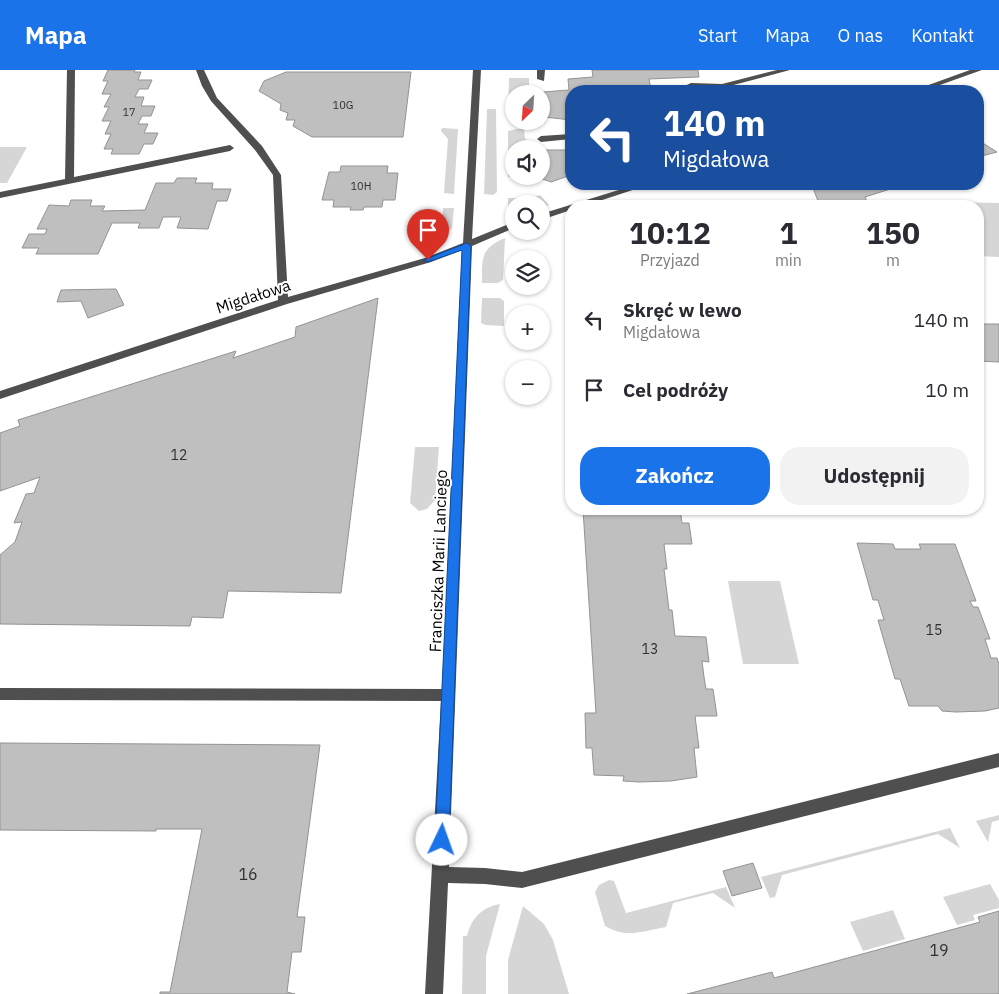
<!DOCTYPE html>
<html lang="pl">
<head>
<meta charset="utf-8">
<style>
  body { margin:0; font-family:"IBM Plex Sans",sans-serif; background:#f2f2f3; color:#2b2b33; height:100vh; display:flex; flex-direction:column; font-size:19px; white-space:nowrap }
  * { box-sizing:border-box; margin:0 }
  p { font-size:16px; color:#7c7c81 }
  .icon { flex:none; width:28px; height:28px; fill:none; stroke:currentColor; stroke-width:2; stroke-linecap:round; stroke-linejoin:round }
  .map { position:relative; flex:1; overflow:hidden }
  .sheet { position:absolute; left:565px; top:130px; width:419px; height:315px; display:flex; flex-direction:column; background:#fff; border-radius:20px; box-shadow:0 1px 4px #0004 }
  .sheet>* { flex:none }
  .banner { position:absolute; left:565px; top:15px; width:419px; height:105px; border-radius:20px; box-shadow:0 1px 4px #0004; background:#1a4fa0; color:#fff; overflow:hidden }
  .needle { width:32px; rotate:205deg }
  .fabs { position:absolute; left:505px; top:15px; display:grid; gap:10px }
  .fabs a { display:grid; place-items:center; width:45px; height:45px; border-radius:50%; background:#fff; box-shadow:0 1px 4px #0004; font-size:25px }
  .pin { position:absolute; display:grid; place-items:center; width:42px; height:42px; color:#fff; margin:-51px -21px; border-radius:50% 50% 50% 0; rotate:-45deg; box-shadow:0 0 5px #0007 }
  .pin .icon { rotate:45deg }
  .me { position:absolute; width:55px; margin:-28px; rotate:3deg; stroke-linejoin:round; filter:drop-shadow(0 0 4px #0008) }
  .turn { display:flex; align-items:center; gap:18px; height:105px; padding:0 15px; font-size:22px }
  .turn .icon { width:65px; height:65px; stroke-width:2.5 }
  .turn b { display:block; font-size:35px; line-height:42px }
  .eta { display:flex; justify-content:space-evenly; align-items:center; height:85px; text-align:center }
  .eta b { font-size:30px; font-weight:700; line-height:35px }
  .primary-button { display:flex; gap:10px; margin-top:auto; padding:10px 15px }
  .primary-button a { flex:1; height:58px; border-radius:20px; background:#1a73e8; color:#fff; font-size:20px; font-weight:700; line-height:58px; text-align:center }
  .primary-button a+a { background:#f2f2f3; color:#2b2b33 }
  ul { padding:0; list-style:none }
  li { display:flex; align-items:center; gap:15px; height:70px; padding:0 15px }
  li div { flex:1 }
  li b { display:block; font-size:19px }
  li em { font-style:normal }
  header { display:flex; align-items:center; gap:30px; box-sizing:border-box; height:70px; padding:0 25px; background:#1a73e8; color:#fff }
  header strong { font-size:24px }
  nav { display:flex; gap:28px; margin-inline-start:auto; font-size:18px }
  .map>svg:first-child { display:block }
  .green { fill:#d6d6d6 }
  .building { fill:#bfbfbf; stroke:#939393 }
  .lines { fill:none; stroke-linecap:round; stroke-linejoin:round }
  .minor { fill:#4f4f4f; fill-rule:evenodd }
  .route { fill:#1a73e8; stroke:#114b97 }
  .labels { text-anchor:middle; stroke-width:4; stroke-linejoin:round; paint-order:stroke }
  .far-number-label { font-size:11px; fill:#303030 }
  .number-label { font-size:14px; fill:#303030 }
  .street-label { font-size:16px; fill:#000; stroke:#fff }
  .near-number-label { font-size:16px; fill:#303030 }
</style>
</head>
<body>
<header>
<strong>Mapa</strong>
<nav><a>Start</a><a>Mapa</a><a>O nas</a><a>Kontakt</a></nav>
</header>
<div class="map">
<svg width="999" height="924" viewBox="0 0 999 924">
  <rect width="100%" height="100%" fill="#fff"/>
  <!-- green -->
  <g class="green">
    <polygon points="509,8 529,8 529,24 514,24 514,50 508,47"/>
    <polygon points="487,39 496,39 497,122 493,125 484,124"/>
    <polygon points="442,58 458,59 454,124 444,123 448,69 441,61"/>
    <polygon points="517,59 524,59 525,69 531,71 530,79 514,79 514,106 539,108 508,107 508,61"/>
    <polygon points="0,77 27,77 7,113 0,113"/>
    <polygon points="540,125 549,135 541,138 541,134 514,134 514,148 508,141 508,128 531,128"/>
    <polygon points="953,132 999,133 999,187 978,186 978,136 955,136"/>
    <polygon points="443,138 454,138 452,158 442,168"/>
    <path d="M505,168l-2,42 -5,3h-16c0,-23 -2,-35 23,-45z"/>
    <polygon points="482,228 500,228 504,231 504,256 486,255 481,253"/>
    <polygon points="415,377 439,377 435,430 427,439 419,441 410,433"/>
    <polygon points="728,511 780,511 799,594 743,594"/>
    <polygon points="999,745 999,750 992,752 988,772 976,751"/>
    <polygon points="950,758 960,778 938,764 782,805 775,827 770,828 761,807"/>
    <path d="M609,810l5,1 12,32 100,-26 9,21 -22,-15 -40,10 -7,24c-24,4 -39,12 -61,-1l-10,-34 4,-7z"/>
    <polygon points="990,814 999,830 999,838 973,845 975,850 957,855 943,827"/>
    <path d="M500,834l-14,52v38h-24l1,-58h4c4,-18 15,-29 33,-32z"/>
    <polygon points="523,836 544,854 553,870 569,924 508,924 508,890"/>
    <polygon points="893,840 905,869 863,881 850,852"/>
  </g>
  <!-- building -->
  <g class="building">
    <polygon points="108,0 135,0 134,2 141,2 138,10 152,10 148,19 139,19 135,27 144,27 141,36 155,36 151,46 142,46 138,54 148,54 144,63 158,63 153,74 144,74 139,84 111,84 113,79 104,79 111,64 105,64 111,51 102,51 109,37 104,37 111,24 102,24 108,11 103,11"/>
    <polygon points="592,0 698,0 699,7 649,9 651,20 571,21 571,50 544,47 543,22 569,20 568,9 593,7"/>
    <polygon points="286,2 411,2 403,67 312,67 293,56 295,50 286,50 288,43 280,40 281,34 259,21 264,11"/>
    <polygon points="978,70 997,82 978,87"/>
    <polygon points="541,80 571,80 571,105 551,112 534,106 541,106"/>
    <polygon points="341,96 388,96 387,103 398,103 395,130 383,130 382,137 364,137 363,140 350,140 351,137 333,137 334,130 322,130 329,102 340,102"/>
    <polygon points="177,108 197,108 195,113 213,113 212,119 231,119 227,131 217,131 208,159 177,158 181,147 163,147 159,158 138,158 140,153 112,153 98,184 36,184 39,178 22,178 29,164 45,164 47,159 37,159 49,135 69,136 71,130 92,130 90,136 105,136 102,141 145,140 156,113 174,113"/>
    <polygon points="814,114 906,114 865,127 869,136 820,136 813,118"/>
    <polygon points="571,181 571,248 567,182"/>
    <polygon points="116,219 124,235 88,248 81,231 57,232 61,220"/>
    <polygon points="378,228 341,523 228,521 223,548 192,547 190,556 0,554 0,485 15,472 22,452 14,453 26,424 34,423 40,407 0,421 0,363 20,356 18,350 236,281 233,288 295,267 296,257"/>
    <polygon points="978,254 999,254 999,292 978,291"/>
    <polygon points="583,439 680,439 682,453 689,453 692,474 664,474 667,499 664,499 669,540 672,540 675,566 706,567 709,592 702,591 704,607 706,619 713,619 717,646 695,646 699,678 694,678 697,707 671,711 639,712 623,711 624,706 594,705 592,678 586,678 585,643 596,643"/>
    <polygon points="857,473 893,474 895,479 921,479 919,474 955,474 976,531 970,531 973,537 978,537 990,569 985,569 991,588 997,588 999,594 999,638 985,641 956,642 942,641 938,636 909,636 900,609 895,609 878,550 884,550 878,530 873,530"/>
    <polygon points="0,673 320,675 297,847 305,847 301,882 292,882 287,922 295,924 160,924 160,922 170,922 202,759 156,759 156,761 0,760"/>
    <polygon points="753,793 762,818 732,826 723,801"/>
    <polygon points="999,841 999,924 687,924 772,902 774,908 980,852 978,847"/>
  </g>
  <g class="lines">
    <!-- minor -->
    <g class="minor">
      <polygon points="67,0 75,0 74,107 230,75 234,78 230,81 0,128 0,122 65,109"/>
      <polygon points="196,0 204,0 217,28 262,76 281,105 288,227 425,188 463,173 473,0 481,0 472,169 514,152 514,158 472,176 449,797 485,798 522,802 999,683 999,697 522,818 485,814 448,813 443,924 425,924 441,631 0,630 0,618 442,619 462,180 431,192 287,234 0,329 0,321 278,230 273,105 255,80 211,31 202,16"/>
      <polygon points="537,0 545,0 544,11 537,9"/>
      <polygon points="777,0 790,0 722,18 692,17 684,21 674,21 691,13 722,14"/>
      <polygon points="970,0 982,0 923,21 912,21"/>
      <polygon points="571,64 571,69 541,72 537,69 541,66"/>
      <polygon points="638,114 651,114 584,136 571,136 571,140 541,150 541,144"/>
    </g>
  </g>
  <!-- route -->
  <polygon class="route" points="467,173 471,176 449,770 447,775 442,777 437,775 435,770 462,180 428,192 423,190"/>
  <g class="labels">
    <!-- far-number labels -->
    <g class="far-number-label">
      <text x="343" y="39">10G</text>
      <text x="129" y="46">17</text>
      <text x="361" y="120">10H</text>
    </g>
    <!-- number labels -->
    <g class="number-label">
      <text x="179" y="390">12</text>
      <text x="934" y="565">15</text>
      <text x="650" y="584">13</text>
    </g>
    <!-- street labels -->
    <g class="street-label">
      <text transform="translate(253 226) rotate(-18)" y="6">Migdałowa</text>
      <text transform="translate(438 491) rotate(-88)" y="6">Franciszka Marii Lanciego</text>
    </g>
    <!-- near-number labels -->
    <g class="near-number-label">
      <text x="248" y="810">16</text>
      <text x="939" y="886">19</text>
    </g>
  </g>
</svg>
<div class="fabs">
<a><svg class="needle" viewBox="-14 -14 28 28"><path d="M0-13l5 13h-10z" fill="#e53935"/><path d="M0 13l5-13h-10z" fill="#7c7c81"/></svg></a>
<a><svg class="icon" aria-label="sound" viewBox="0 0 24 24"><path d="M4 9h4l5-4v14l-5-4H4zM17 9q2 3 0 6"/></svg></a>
<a><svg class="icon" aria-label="search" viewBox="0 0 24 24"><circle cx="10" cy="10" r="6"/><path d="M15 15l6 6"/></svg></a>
<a><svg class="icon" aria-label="layers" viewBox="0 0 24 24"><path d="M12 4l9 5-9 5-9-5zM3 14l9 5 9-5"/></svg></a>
<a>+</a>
<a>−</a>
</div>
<div class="pin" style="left:428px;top:190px;background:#d93025"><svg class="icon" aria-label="arrive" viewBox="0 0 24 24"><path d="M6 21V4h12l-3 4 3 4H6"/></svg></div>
<svg class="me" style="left:442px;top:770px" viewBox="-20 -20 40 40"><circle r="19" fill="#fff"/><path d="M0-13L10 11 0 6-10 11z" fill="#1a73e8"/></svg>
<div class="banner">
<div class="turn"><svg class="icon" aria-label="left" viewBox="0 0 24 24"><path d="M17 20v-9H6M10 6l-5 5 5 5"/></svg><div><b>140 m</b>Migdałowa</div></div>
</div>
<section class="sheet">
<div class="eta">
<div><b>10:12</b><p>Przyjazd</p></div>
<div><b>1</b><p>min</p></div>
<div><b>150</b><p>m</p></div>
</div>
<ul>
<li><svg class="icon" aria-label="left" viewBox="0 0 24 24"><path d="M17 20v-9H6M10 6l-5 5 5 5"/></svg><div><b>Skręć w lewo</b><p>Migdałowa</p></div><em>140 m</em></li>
<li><svg class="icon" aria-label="arrive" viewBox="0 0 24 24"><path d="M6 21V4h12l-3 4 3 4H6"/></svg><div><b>Cel podróży</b></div><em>10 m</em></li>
</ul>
<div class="primary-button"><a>Zakończ</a><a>Udostępnij</a></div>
</section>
</div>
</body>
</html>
